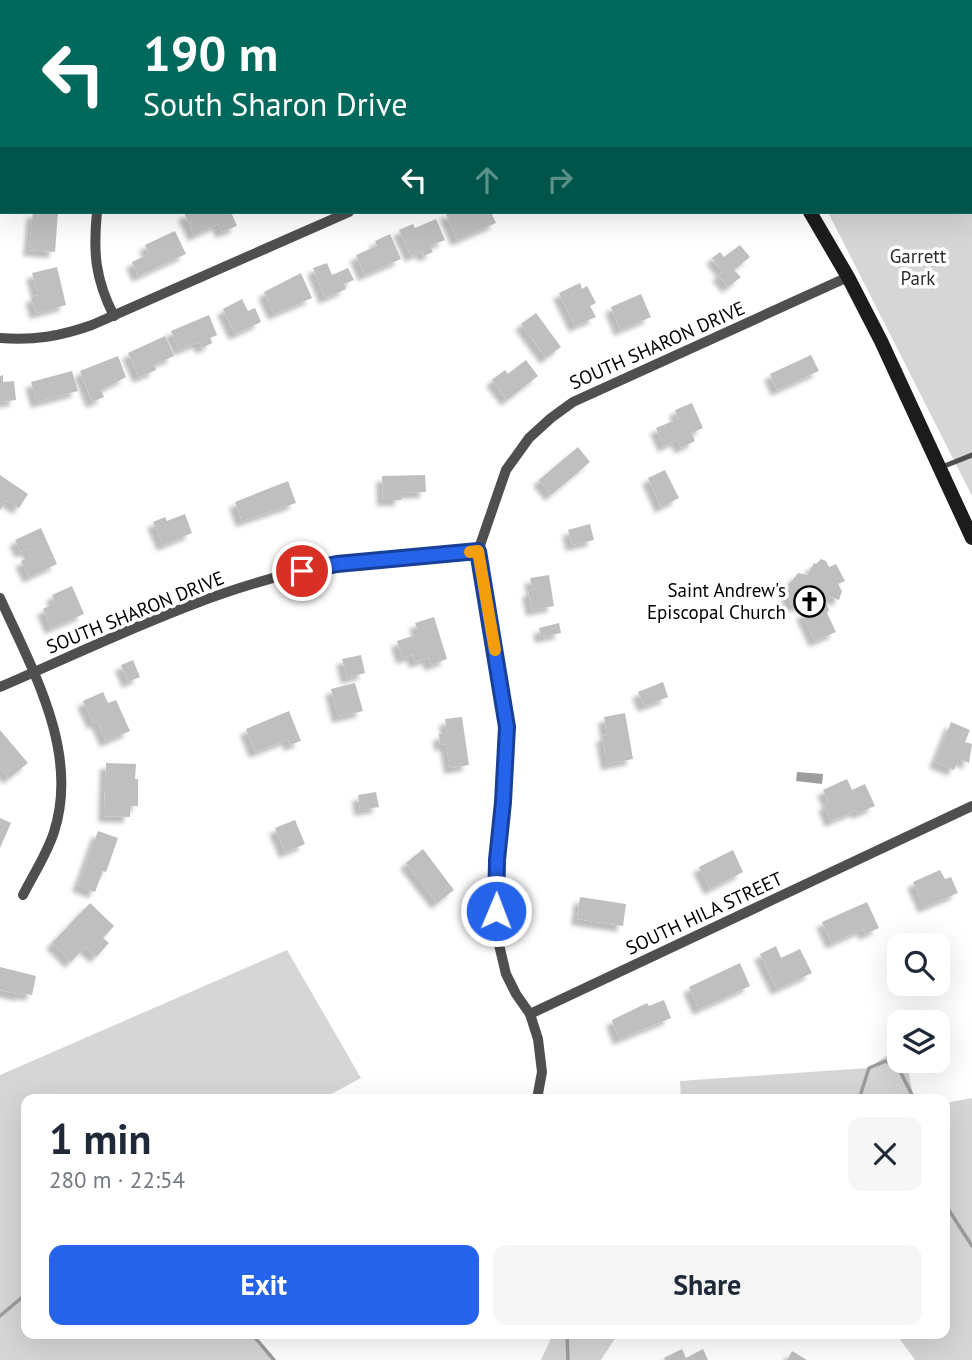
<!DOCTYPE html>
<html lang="en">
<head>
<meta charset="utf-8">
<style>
  body { margin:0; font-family:"PT Sans",sans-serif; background:#f6f6f7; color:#1f2937; height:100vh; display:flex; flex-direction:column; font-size:26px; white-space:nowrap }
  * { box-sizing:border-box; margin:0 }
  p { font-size:23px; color:#747a83 }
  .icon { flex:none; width:38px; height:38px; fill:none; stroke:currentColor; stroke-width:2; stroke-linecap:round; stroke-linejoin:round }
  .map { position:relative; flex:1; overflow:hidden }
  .sheet { position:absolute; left:21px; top:1094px; width:929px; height:245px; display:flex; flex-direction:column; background:#fff; border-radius:14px; box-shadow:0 7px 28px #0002 }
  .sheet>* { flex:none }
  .banner { position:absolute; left:0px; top:0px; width:973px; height:214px; box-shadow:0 7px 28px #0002; background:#00695c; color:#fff; overflow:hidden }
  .buttons { position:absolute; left:887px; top:933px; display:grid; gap:14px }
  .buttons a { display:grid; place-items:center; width:63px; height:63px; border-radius:14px; background:#fff; box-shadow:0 7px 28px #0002; font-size:35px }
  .pin { position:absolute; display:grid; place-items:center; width:60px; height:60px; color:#fff; margin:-30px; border:4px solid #fff; border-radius:50%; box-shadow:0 2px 7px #0007 }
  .me { position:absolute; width:77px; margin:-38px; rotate:1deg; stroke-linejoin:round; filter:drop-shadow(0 0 5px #0008) }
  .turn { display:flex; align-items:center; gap:24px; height:147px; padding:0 28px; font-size:32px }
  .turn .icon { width:91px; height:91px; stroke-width:2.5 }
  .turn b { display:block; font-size:49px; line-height:60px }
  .lanes { display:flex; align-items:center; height:66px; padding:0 28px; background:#0003; justify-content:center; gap:35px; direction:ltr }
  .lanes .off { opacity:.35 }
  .round { display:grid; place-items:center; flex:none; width:74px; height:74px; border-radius:14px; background:#f6f6f7 }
  .head { display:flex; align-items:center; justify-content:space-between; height:119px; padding:0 28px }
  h1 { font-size:42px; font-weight:700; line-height:52px }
  .cta { display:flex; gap:14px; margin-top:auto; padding:14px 28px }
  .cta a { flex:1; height:80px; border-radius:14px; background:#2563eb; color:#fff; font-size:28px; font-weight:700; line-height:80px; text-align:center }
  .cta a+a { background:#f6f6f7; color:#1f2937 }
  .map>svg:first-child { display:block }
  .green { fill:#d6d6d6 }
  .water { fill:#9d9d9d }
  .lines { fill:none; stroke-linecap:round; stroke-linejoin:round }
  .stream { stroke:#9d9d9d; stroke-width:3.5 }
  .building { fill:#bfbfbf; filter:url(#shadow) }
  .lane { stroke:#4f4f4f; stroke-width:5 }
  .street { stroke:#4f4f4f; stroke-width:10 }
  .secondary { stroke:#1c1c1c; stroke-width:14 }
  .route-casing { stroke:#184099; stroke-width:18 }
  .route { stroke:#2563eb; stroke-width:12 }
  .slow { stroke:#f59e0b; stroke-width:12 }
  .labels { text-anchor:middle; stroke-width:7; stroke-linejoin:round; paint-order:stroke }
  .park-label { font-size:19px; fill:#2d2d2d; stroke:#fff }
  .street-label { font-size:19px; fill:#000; stroke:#fff }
  .poi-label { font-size:19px; fill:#000; stroke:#fff; text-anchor:end }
</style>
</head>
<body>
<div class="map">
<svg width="972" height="1360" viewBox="0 0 972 1360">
  <defs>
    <filter id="shadow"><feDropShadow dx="-6" dy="6" stdDeviation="2" flood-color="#0004"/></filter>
  </defs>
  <rect width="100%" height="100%" fill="#fff"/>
  <!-- green -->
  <g class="green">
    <polygon points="972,66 972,496 828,212 971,212"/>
    <polygon points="287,950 361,1078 322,1099 26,1099 26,1334 254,1334 274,1360 0,1360 0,1075"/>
    <polygon points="899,1047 900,1060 906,1061 914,1099 681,1099 680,1081 869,1068"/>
    <polygon points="972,1098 972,1360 915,1360 896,1334 945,1334 945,1103"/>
    <polygon points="553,1334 618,1334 601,1360 541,1360"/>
  </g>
  <!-- water -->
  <polygon class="water" points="797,772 823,774 822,784 796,781"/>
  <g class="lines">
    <!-- stream -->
    <g class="stream">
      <polyline points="862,1099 861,1093 869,1068 886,1061 900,1071 914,1099"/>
      <polyline points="945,1204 972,1246"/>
      <polyline points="0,1316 26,1294"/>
      <polyline points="252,1334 274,1360"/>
      <polyline points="567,1334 568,1360"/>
    </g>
  </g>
  <!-- building -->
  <g class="building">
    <polygon points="33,212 58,212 55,252 29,250"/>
    <polygon points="188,212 231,212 237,226 222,232 218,224 194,235 184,213"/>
    <polygon points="445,212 491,212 496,223 457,240"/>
    <polygon points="436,219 445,240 430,246 433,252 424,256 422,251 411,256 399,230 413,224 415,228"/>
    <polygon points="175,231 186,254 138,276 132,262 149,254 145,245"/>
    <polygon points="390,234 401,259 364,275 356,255 377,246 375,241"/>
    <polygon points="740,245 750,257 734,270 741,277 728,287 718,275 723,272 712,258 720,252 724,257"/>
    <polygon points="327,263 332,275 348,268 354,280 344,284 346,289 325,298 313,268"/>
    <polygon points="57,267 66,305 36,313 31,297 38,295 32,273"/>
    <polygon points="301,273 312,298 274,314 264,292"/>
    <polygon points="580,283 582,289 587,286 596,303 590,306 596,317 575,326 559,293"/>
    <polygon points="641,294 651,317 620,330 611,307"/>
    <polygon points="242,299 248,311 255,308 261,322 235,334 223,309"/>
    <polygon points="536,313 561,347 546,358 521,324"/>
    <polygon points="209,315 217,335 210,338 212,343 202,348 199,342 179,350 171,331"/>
    <polygon points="165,336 174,356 154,365 156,370 139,377 128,353"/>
    <polygon points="811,355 819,371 777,390 770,374"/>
    <polygon points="118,356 126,377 101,390 104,397 92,402 80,371"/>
    <polygon points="526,360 538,376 507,400 492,380 505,370 508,374"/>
    <polygon points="72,371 78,391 37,402 31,382"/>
    <polygon points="3,375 3,382 14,381 16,400 0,402 0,376"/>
    <polygon points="692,403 703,428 692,433 695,441 681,448 677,440 664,446 656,428 678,419 675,410"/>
    <polygon points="578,447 590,462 551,495 539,480"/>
    <polygon points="665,470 679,498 661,507 648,478"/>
    <polygon points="0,475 28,494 19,508 6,500 0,510"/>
    <polygon points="425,475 426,492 401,493 401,500 383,500 382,476"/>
    <polygon points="288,481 296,503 242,521 235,502"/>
    <polygon points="185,514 192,533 163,545 153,522 165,517 167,521"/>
    <polygon points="590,524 594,540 572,545 568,530"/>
    <polygon points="41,528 57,564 29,577 21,561 31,557 27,549 21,552 15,540"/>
    <polygon points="821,559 826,561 829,567 836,564 845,581 838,584 842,591 839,600 831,597 826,602 829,610 827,613 836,632 815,641 802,613 812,609 810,605 792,605 785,589 798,573 807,575 814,563 816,564"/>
    <polygon points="549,575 554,606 532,610 528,591 533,590 530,578"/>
    <polygon points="72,586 84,614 51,628 43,609 55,603 52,595"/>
    <polygon points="434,617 447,659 431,665 428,658 415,662 413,655 402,658 397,641 419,634 415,623"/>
    <polygon points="559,623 561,633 541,637 539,628"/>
    <polygon points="361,655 365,673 347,678 342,659"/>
    <polygon points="133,660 140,677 128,682 121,665"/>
    <polygon points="663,682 668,697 644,706 638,692"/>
    <polygon points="355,683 363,711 338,717 331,689"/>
    <polygon points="103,692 108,703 116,700 130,731 106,741 97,721 93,723 83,701"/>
    <polygon points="289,711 301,741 290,745 288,739 255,752 246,729"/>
    <polygon points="625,713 633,759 607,764 602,736 607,735 604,717"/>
    <polygon points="462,717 469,765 450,768 446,744 440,745 439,734 447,733 445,719"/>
    <polygon points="951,722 970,730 965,742 972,744 969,763 959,759 954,770 935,762"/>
    <polygon points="0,730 28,763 9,778 0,767"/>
    <polygon points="106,763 136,764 135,779 138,779 138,806 130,806 130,817 104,816"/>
    <polygon points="847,779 852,790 865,784 875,806 858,813 856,810 831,821 824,805 829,803 823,790"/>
    <polygon points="376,792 379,807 360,810 358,795"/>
    <polygon points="0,818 11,823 0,848"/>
    <polygon points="295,820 305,844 285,852 275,828"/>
    <polygon points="98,831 118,838 106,872 103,871 95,892 78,886"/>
    <polygon points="423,849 454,890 437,903 406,863"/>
    <polygon points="733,850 743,872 710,889 699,867"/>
    <polygon points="940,870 945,879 951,877 958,893 924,907 913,882"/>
    <polygon points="580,897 626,904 623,926 577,919"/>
    <polygon points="867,902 879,928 865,934 863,929 832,943 822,922"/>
    <polygon points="90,903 114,926 103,938 109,943 96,957 85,947 71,962 52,943"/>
    <polygon points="776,946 781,958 800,949 812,973 777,989 760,954"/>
    <polygon points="740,963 750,986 699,1009 689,987"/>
    <polygon points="0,967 36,976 32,995 22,993 21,995 0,990"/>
    <polygon points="664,1000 671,1018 619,1039 612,1020 647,1003 649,1006"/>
    <polygon points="682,1349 686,1358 703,1349 708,1360 665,1360 664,1358"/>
    <polygon points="792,1351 807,1360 787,1360"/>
  </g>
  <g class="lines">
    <!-- lane -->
    <polyline class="lane" points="942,467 972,455"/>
    <!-- street -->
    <g class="street">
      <polyline points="570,0 570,2"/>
      <polyline points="368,2 372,0"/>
      <path d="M97,212c-4,40 -2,67 17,104"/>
      <path d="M0,338c33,3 61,-2 92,-13l257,-113"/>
      <path d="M0,598c32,71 80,154 54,234 -7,22 -21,43 -31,63"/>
      <path d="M0,687c109,-47 216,-102 334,-123 47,-8 97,-9 144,-13"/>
      <polyline points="530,1014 972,806"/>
      <polyline points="537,1099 542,1072 538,1039 530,1014 516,994 506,974 496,932 497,860 503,802 507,727 478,551 506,470 529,438 551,418 573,402 848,277"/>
    </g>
    <!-- secondary -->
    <g class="secondary">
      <polyline points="706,0 707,2"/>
      <polyline points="810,212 848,277 881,341 972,538"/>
    </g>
  </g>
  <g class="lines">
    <defs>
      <polyline id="route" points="302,571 337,564 478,551 507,727 503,802 497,860 496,911"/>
    </defs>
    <!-- route casing -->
    <use href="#route" class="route-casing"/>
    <!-- route -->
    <use href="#route" class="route"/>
    <!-- slow -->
    <polyline class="slow" points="470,552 478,551 495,650"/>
  </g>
  <!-- icons -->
  <defs>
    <symbol id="church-ring" viewBox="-11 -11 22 22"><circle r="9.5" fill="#fff" stroke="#000" stroke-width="1.5"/><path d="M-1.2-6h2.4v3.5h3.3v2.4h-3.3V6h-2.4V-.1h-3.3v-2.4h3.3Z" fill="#000"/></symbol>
  </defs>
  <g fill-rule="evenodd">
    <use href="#church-ring" x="792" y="584" width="35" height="35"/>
  </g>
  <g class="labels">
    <!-- park labels -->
    <g class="park-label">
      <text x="918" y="263">Garrett<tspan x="918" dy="22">Park</tspan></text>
    </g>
    <!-- street labels -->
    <g class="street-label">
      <text transform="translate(657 345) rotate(-24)" y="7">SOUTH SHARON DRIVE</text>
      <text transform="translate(135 612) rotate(-22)" y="7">SOUTH SHARON DRIVE</text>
      <text transform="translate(704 913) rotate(-25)" y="7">SOUTH HILA STREET</text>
    </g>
    <!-- poi labels -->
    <g class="poi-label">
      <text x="786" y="597">Saint Andrew's<tspan x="786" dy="22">Episcopal Church</tspan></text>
    </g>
  </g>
</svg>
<div class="buttons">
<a><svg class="icon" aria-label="search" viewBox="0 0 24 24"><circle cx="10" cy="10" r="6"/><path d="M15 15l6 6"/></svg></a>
<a><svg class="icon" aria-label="layers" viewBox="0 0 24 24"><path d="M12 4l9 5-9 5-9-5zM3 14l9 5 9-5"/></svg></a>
</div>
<div class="pin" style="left:302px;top:571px;background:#d93025"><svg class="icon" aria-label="arrive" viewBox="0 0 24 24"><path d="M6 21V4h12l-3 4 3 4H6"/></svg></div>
<svg class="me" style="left:496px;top:911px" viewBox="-20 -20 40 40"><circle r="17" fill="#2563eb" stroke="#fff" stroke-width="3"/><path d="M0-11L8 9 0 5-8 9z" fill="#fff"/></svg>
<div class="banner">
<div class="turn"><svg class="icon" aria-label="left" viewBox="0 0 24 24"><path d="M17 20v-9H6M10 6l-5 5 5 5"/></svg><div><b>190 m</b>South Sharon Drive</div></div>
<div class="lanes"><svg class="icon" aria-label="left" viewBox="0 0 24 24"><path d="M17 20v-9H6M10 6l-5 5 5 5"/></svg><svg class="icon off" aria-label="ahead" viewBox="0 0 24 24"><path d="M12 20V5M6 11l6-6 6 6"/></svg><svg class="icon off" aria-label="right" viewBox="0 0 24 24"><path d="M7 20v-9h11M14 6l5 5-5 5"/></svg></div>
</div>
<section class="sheet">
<div class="head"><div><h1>1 min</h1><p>280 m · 22:54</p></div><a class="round"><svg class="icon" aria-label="close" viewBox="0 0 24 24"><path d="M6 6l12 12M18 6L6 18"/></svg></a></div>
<div class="cta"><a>Exit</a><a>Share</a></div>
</section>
</div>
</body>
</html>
